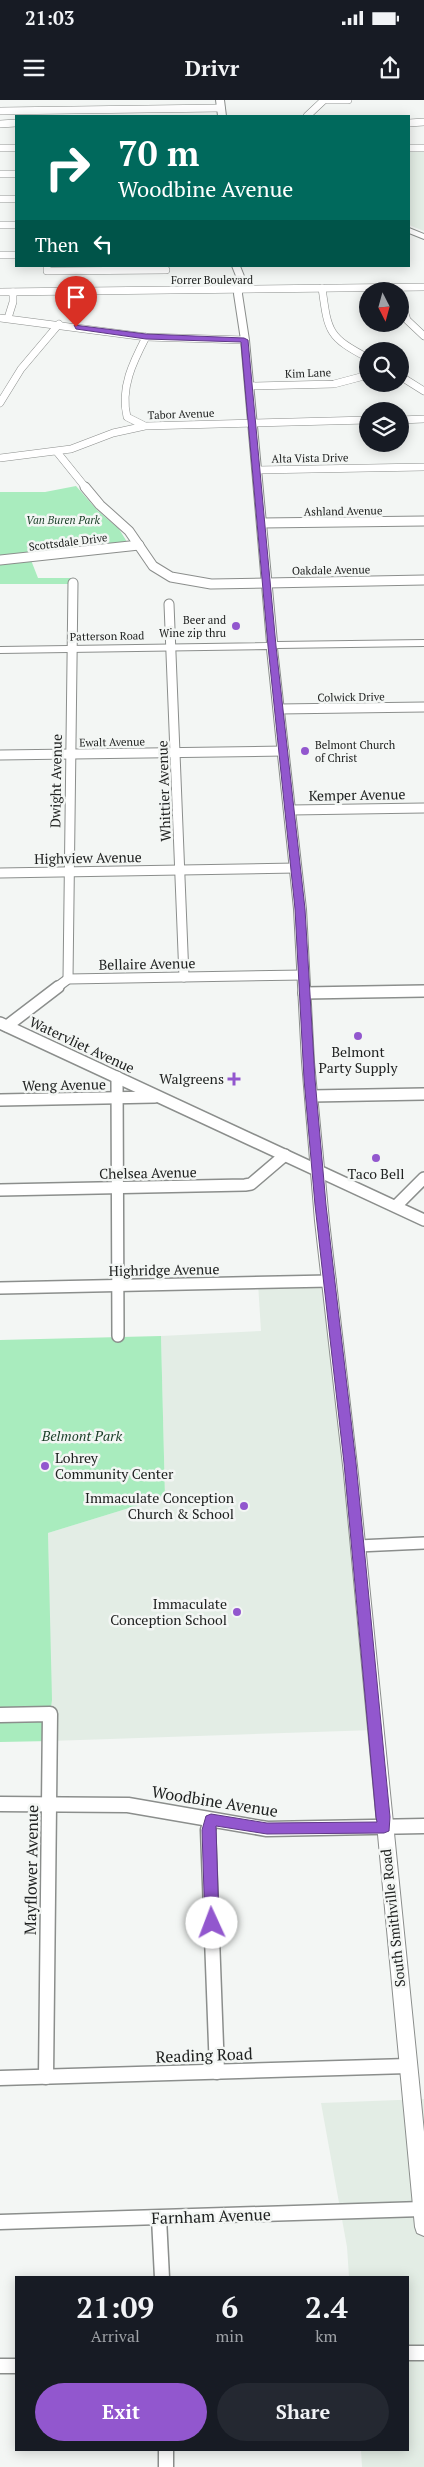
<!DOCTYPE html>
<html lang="en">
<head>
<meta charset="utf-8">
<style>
  body { margin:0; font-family:"PT Serif",serif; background:#242831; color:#f1f3f6; height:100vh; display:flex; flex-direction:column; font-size:19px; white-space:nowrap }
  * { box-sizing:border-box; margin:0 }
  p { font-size:16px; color:#9ea1a6 }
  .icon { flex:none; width:28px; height:28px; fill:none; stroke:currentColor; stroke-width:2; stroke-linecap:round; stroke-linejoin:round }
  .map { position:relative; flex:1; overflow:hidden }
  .sheet { position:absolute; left:15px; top:2176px; width:394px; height:175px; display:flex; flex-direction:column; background:#171b24; border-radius:0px; box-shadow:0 2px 12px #0003 }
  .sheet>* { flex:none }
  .hud { position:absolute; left:15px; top:15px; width:395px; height:152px; border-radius:0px; box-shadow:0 2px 12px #0003; background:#00695c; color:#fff; overflow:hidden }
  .needle { width:32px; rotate:174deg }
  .controls { position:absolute; left:359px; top:182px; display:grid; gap:10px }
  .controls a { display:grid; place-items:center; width:50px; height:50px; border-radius:50%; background:#171b24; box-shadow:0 2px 12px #0003; font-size:25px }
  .pin { position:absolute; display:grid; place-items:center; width:42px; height:42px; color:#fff; margin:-51px -21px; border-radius:50% 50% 50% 0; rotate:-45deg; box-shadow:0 0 5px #0007 }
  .pin .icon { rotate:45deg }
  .me { position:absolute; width:55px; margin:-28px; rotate:358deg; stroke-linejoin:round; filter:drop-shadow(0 0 4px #0008) }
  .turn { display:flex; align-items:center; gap:18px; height:105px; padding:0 20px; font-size:22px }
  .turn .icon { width:65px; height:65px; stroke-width:2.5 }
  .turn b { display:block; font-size:35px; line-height:42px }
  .then { display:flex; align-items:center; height:48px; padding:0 20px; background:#0003; gap:10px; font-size:19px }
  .eta { display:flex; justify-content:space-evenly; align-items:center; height:85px; text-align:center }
  .eta b { font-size:30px; font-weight:600; line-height:35px }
  .action { display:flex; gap:10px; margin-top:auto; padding:10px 20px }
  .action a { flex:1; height:58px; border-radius:30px; background:#9257ce; color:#fff; font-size:20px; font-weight:600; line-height:58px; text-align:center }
  .action a+a { background:#242831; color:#f1f3f6 }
  .status { display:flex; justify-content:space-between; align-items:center; height:35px; padding:0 25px; background:#171b24; direction:ltr }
  .status svg { height:14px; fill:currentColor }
  header { display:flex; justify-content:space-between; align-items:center; height:65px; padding:0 20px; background:#171b24; font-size:22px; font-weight:600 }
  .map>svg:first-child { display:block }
  .built { fill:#e3ede5 }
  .green { fill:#a9ecbe }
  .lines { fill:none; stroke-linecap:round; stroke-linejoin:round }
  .minor-far3-casing { stroke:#8b8e8c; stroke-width:8 }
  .minor-far2-casing { stroke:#8b8e8c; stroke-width:11 }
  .minor-far1-casing { stroke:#8b8e8c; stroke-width:14 }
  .minor-casing { stroke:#8b8e8c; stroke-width:17 }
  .major-casing { stroke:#8b8e8c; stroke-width:2 }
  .minor-far3 { stroke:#fff; stroke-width:7 }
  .minor-far2 { stroke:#fff; stroke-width:9 }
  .minor-far1 { stroke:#fff; stroke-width:11 }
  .minor { stroke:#fff; stroke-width:14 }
  .major { fill:#fff; fill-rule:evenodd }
  .route { fill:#9257ce; stroke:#5f3986 }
  .poi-dot { fill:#9257ce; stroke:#f3f6f4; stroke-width:2 }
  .labels { text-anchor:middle; stroke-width:5; stroke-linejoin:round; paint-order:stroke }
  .far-street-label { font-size:11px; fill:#202221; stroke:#f3f6f4 }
  .far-park-label { font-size:11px; font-style:italic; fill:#183c25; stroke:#f3f6f4 }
  .far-poi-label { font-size:11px; fill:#202221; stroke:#f3f6f4; text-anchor:end }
  .street-label { font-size:14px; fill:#202221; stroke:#f3f6f4 }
  .poi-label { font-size:14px; fill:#202221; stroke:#f3f6f4; text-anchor:end }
  .park-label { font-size:14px; font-style:italic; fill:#183c25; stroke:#f3f6f4 }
  .near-street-label { font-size:16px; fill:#202221; stroke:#f3f6f4 }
</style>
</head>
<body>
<div class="status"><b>21:03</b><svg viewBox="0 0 49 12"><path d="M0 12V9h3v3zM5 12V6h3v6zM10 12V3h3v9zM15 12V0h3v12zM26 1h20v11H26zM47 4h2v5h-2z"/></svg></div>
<header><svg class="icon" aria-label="menu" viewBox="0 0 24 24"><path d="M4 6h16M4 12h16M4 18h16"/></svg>Drivr<svg class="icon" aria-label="share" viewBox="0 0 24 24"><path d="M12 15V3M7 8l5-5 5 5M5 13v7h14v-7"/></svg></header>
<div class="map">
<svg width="424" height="2367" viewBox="0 0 424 2367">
  <rect width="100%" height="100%" fill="#f3f6f4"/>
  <!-- built -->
  <g class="built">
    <polygon points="409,51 424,51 424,131 409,125"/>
    <polygon points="330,1181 375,1630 51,1641 48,1433 165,1397 161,1236 261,1231 258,1183"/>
    <polygon points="424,1999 424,2367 362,2367 361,2350 408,2350 408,2178 349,2177 347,2147 321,2003"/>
  </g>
  <!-- green -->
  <g class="green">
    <polygon points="76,386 98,411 119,429 127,442 29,455 38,478 71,478 71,484 0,484 0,392 45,392"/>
    <polygon points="161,1236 165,1397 48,1433 52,1600 50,1614 51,1641 0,1642 0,1240"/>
  </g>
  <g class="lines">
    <defs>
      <g id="minor-far3">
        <polyline points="327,0 348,0"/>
        <polyline points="0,11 221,8"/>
        <polyline points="307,16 324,0"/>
        <polyline points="409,23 424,22"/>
        <polyline points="0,24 16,23"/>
        <polyline points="0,48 16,48"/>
        <polyline points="409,48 424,48"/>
        <polyline points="0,74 16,74"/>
        <polyline points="0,99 16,99"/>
        <polyline points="0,125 16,125"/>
        <polyline points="0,155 16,155"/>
        <polyline points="47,166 47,171 166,170"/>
        <path d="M322,188c6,44 6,49 46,70"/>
        <polyline points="0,192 424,187"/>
        <polyline points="400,198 407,220 424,236"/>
        <polyline points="0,218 146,237 245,240"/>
        <polyline points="8,218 13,202 13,192"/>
        <polyline points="400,276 424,291"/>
        <polyline points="249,286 334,284 368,275"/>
        <polyline points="0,303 21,269 59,224"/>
        <polyline points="400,320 424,319"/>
        <path d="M143,325l-16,-8c-7,-29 6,-55 19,-80"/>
        <polyline points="57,352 86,388"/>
        <polyline points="0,358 71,349 113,333 145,326 368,320"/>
        <polyline points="257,370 424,367"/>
      </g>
      <g id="minor-far2">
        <polyline points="85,387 100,405 129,431 153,466 171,477 211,484 424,480"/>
        <polyline points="262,423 424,421"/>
        <polyline points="0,460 139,445"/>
        <polyline points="169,504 184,877"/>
        <polyline points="279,609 424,607"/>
        <polyline points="0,655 284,651"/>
        <polyline points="291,710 424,708"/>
        <polyline points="0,773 296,768"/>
        <polyline points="68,879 73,483"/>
        <polyline points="56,888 68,879 304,875"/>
      </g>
      <g id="minor-far1">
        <polyline points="304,893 424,891"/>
        <polyline points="0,923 424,1120"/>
        <polyline points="7,926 58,887"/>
        <polyline points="117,977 118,1236"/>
        <polyline points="311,996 424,994"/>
        <polyline points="0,1000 155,997"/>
        <polyline points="0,1090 245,1085 251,1084 285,1055"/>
        <polyline points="396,1106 424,1078"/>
        <polyline points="0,1188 330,1181"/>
        <polyline points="358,1446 424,1443"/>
      </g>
      <g id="minor">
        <polyline points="0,1615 50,1614 46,1977"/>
        <polyline points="0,1704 128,1705 267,1729 424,1726"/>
        <polyline points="211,1720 208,1730 217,1972"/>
        <polyline points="0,1978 408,1966"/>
        <polyline points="159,2118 162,2178"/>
        <polyline points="0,2122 422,2109"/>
        <polyline points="408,2253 424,2253"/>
        <polyline points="0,2266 16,2266"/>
        <polyline points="166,2350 166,2367"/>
      </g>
      <g id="major">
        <polygon points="216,0 224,0 226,16 218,16"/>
        <polygon points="409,128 424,134 424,139 409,133"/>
        <polygon points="232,166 240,166 244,176 242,194 249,240 277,542 424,540 424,546 277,548 306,809 314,962 329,1121 358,1374 424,2032 424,2136 417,2133 415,2127 344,1374 315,1121 302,962 294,809 267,549 0,553 0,547 267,543 241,240 234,194 236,176"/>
      </g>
    </defs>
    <!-- minor-far3 casing -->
    <use href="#minor-far3" class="minor-far3-casing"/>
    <!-- minor-far2 casing -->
    <use href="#minor-far2" class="minor-far2-casing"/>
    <!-- minor-far1 casing -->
    <use href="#minor-far1" class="minor-far1-casing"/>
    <!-- minor casing -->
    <use href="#minor" class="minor-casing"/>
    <!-- major casing -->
    <use href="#major" class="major-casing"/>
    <!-- minor-far3 -->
    <use href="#minor-far3" class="minor-far3"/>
    <!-- minor-far2 -->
    <use href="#minor-far2" class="minor-far2"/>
    <!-- minor-far1 -->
    <use href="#minor-far1" class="minor-far1"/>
    <!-- minor -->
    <use href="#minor" class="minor"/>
    <!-- major -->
    <use href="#major" class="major"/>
  </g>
  <!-- route -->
  <polygon class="route" points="74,225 146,234 244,238 248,240 276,546 305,809 315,979 326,1105 356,1363 390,1717 389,1731 384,1733 267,1734 216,1726 219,1823 217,1827 212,1829 207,1827 205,1823 202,1730 206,1716 211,1714 267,1723 377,1722 376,1717 344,1363 315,1105 304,979 295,809 268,546 241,242 146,239 76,229"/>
  <!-- markers -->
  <g class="poi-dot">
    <circle cx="236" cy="526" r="5"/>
    <circle cx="305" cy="651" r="5"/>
    <circle cx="358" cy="936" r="5"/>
    <path d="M231.5 971.5h5v5h5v5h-5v5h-5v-5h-5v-5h5z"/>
    <circle cx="376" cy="1058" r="5"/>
    <circle cx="45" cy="1366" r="5"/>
    <circle cx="244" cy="1406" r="5"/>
    <circle cx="237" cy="1512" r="5"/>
  </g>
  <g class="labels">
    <!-- far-street labels -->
    <g class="far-street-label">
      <text x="212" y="184">Forrer Boulevard</text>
      <text transform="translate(308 273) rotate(-2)" y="4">Kim Lane</text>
      <text transform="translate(181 314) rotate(-2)" y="4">Tabor Avenue</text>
      <text transform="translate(310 358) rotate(-1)" y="4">Alta Vista Drive</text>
      <text transform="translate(343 411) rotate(-1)" y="4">Ashland Avenue</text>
      <text transform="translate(68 442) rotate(-7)" y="4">Scottsdale Drive</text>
      <text transform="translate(331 470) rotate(-1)" y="4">Oakdale Avenue</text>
      <text transform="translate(107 536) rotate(-1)" y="4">Patterson Road</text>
      <text transform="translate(351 597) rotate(-1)" y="4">Colwick Drive</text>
      <text transform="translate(112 642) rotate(-1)" y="4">Ewalt Avenue</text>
    </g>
    <!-- far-park labels -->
    <g class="far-park-label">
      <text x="63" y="424">Van Buren Park</text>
    </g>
    <!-- far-poi labels -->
    <g class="far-poi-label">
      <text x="226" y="524">Beer and<tspan x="226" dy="13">Wine zip thru</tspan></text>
      <text x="315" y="649" text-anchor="start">Belmont Church<tspan x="315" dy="13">of Christ</tspan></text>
    </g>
    <!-- street labels -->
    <g class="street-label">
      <text transform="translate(56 681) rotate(-89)" y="5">Dwight Avenue</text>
      <text transform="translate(164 691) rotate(-92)" y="5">Whittier Avenue</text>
      <text transform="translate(357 695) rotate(-1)" y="5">Kemper Avenue</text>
      <text transform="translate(88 758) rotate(-1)" y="5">Highview Avenue</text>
      <text transform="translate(147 864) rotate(-1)" y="5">Bellaire Avenue</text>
      <text transform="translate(82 945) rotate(25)" y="5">Watervliet Avenue</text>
      <text transform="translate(64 985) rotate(-1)" y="5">Weng Avenue</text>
      <text transform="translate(148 1073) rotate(-1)" y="5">Chelsea Avenue</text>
      <text transform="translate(164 1170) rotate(-1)" y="5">Highridge Avenue</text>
      <text transform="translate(393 1818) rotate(-96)" y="5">South Smithville Road</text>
    </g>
    <!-- poi labels -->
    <g class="poi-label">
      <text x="358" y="957" text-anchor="middle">Belmont<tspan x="358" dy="16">Party Supply</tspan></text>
      <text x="224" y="984">Walgreens</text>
      <text x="376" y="1079" text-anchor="middle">Taco Bell</text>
      <text x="55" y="1363" text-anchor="start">Lohrey<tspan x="55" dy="16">Community Center</tspan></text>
      <text x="234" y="1403">Immaculate Conception<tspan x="234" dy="16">Church &amp; School</tspan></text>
      <text x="227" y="1509">Immaculate<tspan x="227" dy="16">Conception School</tspan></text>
    </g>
    <!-- park labels -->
    <g class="park-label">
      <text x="82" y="1341">Belmont Park</text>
    </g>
    <!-- near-street labels -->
    <g class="near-street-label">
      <text transform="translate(215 1701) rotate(9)" y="6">Woodbine Avenue</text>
      <text transform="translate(31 1770) rotate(-89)" y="6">Mayflower Avenue</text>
      <text transform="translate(204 1955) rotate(-2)" y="6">Reading Road</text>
      <text transform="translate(211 2116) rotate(-2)" y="6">Farnham Avenue</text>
    </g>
  </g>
</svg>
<div class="controls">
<a><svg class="needle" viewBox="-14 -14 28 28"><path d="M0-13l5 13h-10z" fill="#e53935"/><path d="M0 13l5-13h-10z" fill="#9ea1a6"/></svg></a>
<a><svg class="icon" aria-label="search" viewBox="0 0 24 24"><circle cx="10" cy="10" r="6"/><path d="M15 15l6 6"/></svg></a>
<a><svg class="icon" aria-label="layers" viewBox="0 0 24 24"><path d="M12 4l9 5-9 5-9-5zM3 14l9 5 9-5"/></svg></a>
</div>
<div class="pin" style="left:76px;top:227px;background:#d93025"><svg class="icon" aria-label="arrive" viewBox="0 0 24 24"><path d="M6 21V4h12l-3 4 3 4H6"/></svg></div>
<svg class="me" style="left:212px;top:1823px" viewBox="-20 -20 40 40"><circle r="19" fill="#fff"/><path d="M0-13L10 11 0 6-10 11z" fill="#9257ce"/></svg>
<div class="hud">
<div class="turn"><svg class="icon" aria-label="right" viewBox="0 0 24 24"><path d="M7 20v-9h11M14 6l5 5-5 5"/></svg><div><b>70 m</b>Woodbine Avenue</div></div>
<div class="then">Then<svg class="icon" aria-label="left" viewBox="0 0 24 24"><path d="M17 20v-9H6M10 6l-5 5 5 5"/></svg></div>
</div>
<section class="sheet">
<div class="eta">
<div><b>21:09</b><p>Arrival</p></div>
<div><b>6</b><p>min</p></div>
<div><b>2.4</b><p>km</p></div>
</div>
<div class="action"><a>Exit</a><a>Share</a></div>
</section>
</div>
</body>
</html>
